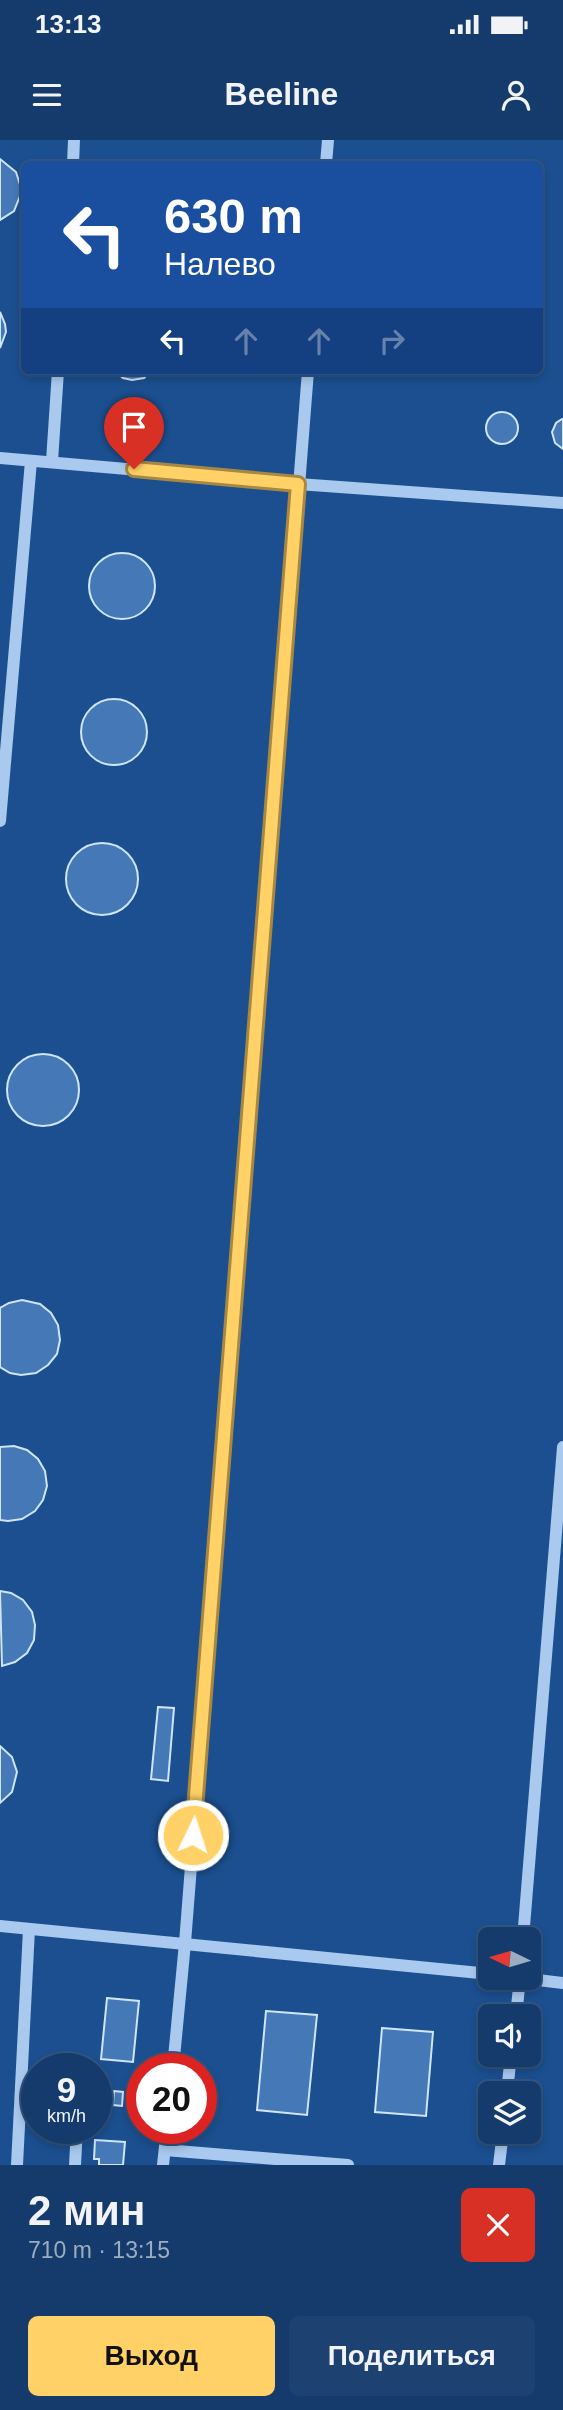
<!DOCTYPE html>
<html lang="ru">
<head>
<meta charset="utf-8">
<style>
  body { margin:0; font-family:Helvetica,sans-serif; background:#1d4271; color:#f1f3f6; height:100vh; display:flex; flex-direction:column; font-size:26px; white-space:nowrap }
  * { box-sizing:border-box; margin:0 }
  p { font-size:23px; color:#9dadc1 }
  .icon { flex:none; width:38px; height:38px; fill:none; stroke:currentColor; stroke-width:2; stroke-linecap:round; stroke-linejoin:round }
  .map { position:relative; height:2025px; overflow:hidden }
  .sheet { display:flex; flex-direction:column; background:#143b6b; flex:1 }
  .sheet>* { flex:none }
  .top-card { position:absolute; left:21px; top:21px; width:522px; height:214px; border-radius:10px; box-shadow:0 4px 10px #0003,0 0 0 2px #33557e; background:#1a4fa0; color:#fff; overflow:hidden }
  .needle { width:46px; rotate:275deg }
  .controls { position:absolute; left:478px; top:1787px; display:grid; gap:14px }
  .controls a { display:grid; place-items:center; width:63px; height:63px; border-radius:10px; background:#143b6b; box-shadow:0 4px 10px #0003,0 0 0 2px #33557e; font-size:35px }
  .speed { position:absolute; left:21px; top:1913px; display:flex; gap:14px; font-size:35px; font-weight:700; text-align:center }
  .speed>* { display:grid; place-content:center; width:91px; height:91px; border-radius:50%; background:#143b6b; box-shadow:0 4px 10px #0003,0 0 0 2px #33557e; line-height:1 }
  .speed small { font-size:18px; font-weight:400 }
  .speed .limit { border:10px solid #d22; background:#fff; color:#111 }
  .pin { position:absolute; display:grid; place-items:center; width:60px; height:60px; color:#fff; margin:-72px -30px; border-radius:50% 50% 50% 0; rotate:-45deg; box-shadow:0 0 7px #0007 }
  .pin .icon { rotate:45deg }
  .me { position:absolute; width:77px; margin:-38px; rotate:4deg; stroke-linejoin:round; filter:drop-shadow(0 0 5px #0008) }
  .turn { display:flex; align-items:center; gap:24px; height:147px; padding:0 28px; font-size:32px }
  .turn .icon { width:91px; height:91px; stroke-width:2.5 }
  .turn b { display:block; font-size:49px; line-height:60px }
  .lanes { display:flex; align-items:center; height:66px; padding:0 28px; background:#0003; justify-content:center; gap:35px; direction:ltr }
  .lanes .off { opacity:.35 }
  .round { display:grid; place-items:center; flex:none; width:74px; height:74px; border-radius:10px; background:#1d4271 }
  .summary { display:flex; align-items:center; justify-content:space-between; height:119px; padding:0 28px }
  h1 { font-size:42px; font-weight:700; line-height:52px }
  .button { display:flex; gap:14px; margin-top:auto; padding:14px 28px }
  .button a { flex:1; height:80px; border-radius:10px; background:#ffd166; color:#111; font-size:28px; font-weight:700; line-height:80px; text-align:center }
  .button a+a { background:#1d4271; color:#f1f3f6 }
  .status { display:flex; justify-content:space-between; align-items:center; height:49px; padding:0 35px; background:#143b6b; direction:ltr }
  .status svg { height:19px; fill:currentColor }
  header { display:flex; justify-content:space-between; align-items:center; height:91px; padding:0 28px; background:#143b6b; font-size:32px; font-weight:700 }
  .map>svg:first-child { display:block }
  .building { fill:#4478b7; stroke:#cfe3fa; stroke-width:2 }
  .lines { fill:none; stroke-linecap:round; stroke-linejoin:round }
  .minor { stroke:#a9c9ee; stroke-width:12 }
  .route-casing { stroke:#a68842; stroke-width:18 }
  .route { stroke:#ffd166; stroke-width:12 }
</style>
</head>
<body>
<div class="status"><b>13:13</b><svg viewBox="0 0 49 12"><path d="M0 12V9h3v3zM5 12V6h3v6zM10 12V3h3v9zM15 12V0h3v12zM26 1h20v11H26zM47 4h2v5h-2z"/></svg></div>
<header><svg class="icon" aria-label="menu" viewBox="0 0 24 24"><path d="M4 6h16M4 12h16M4 18h16"/></svg>Beeline<svg class="icon" aria-label="person" viewBox="0 0 24 24"><circle cx="12" cy="8" r="4"/><path d="M4 21q1-7 8-7t8 7"/></svg></header>
<div class="map">
<svg width="563" height="2025" viewBox="0 0 563 2025">
  <rect width="100%" height="100%" fill="#1b4f8f"/>
  <!-- building -->
  <g class="building">
    <polygon points="0,19 16,32 22,51 14,71 0,80"/>
    <polygon points="0,172 5,184 6,192 0,208"/>
    <polygon points="115,231 151,231 144,238 132,240 123,238"/>
    <circle cx="502" cy="288" r="16"/>
    <polygon points="562,279 563,279 563,309 555,303 552,292 556,283"/>
    <circle cx="122" cy="446" r="33"/>
    <circle cx="114" cy="592" r="33"/>
    <circle cx="102" cy="739" r="36"/>
    <circle cx="43" cy="950" r="36"/>
    <polygon points="22,1160 40,1164 51,1173 58,1185 60,1200 57,1214 48,1225 36,1233 21,1235 10,1233 0,1227 0,1168 9,1163"/>
    <polygon points="14,1306 27,1310 38,1319 45,1331 47,1346 43,1360 35,1371 22,1379 8,1381 0,1380 0,1307"/>
    <polygon points="0,1451 11,1453 23,1460 32,1472 35,1485 34,1500 27,1513 15,1522 2,1526"/>
    <polygon points="158,1567 174,1568 168,1641 151,1639"/>
    <polygon points="0,1606 12,1617 17,1632 12,1652 0,1663"/>
    <polygon points="107,1858 139,1861 133,1922 101,1919"/>
    <polygon points="266,1871 317,1875 307,1975 257,1970"/>
    <polygon points="382,1888 433,1892 426,1976 375,1972"/>
    <polygon points="114,1951 123,1952 122,1966 113,1965"/>
    <polygon points="95,2000 125,2002 123,2025 99,2025 99,2019 94,2019"/>
  </g>
  <g class="lines">
    <!-- minor -->
    <g class="minor">
      <polyline points="73,24 74,0"/>
      <polyline points="326,24 328,0"/>
      <polyline points="0,318 298,344 563,363"/>
      <polyline points="52,321 58,231"/>
      <polyline points="0,681 31,321"/>
      <polyline points="0,1786 490,1834"/>
      <polyline points="523,1799 563,1307"/>
      <polyline points="521,1838 563,1843"/>
      <polyline points="516,1876 520,1838"/>
      <polyline points="173,1928 185,1803 308,231"/>
      <polyline points="507,1953 511,1914"/>
      <polyline points="165,2010 348,2025"/>
      <polyline points="17,2025 29,1789"/>
      <polyline points="75,2025 77,1988"/>
      <polyline points="163,2025 167,1988"/>
      <polyline points="499,2025 503,1992"/>
    </g>
  </g>
  <g class="lines">
    <defs>
      <polyline id="route" points="134,329 298,344 193,1695"/>
    </defs>
    <!-- route casing -->
    <use href="#route" class="route-casing"/>
    <!-- route -->
    <use href="#route" class="route"/>
  </g>
</svg>
<div class="controls">
<a><svg class="needle" viewBox="-14 -14 28 28"><path d="M0-13l5 13h-10z" fill="#e53935"/><path d="M0 13l5-13h-10z" fill="#9dadc1"/></svg></a>
<a><svg class="icon" aria-label="sound" viewBox="0 0 24 24"><path d="M4 9h4l5-4v14l-5-4H4zM17 9q2 3 0 6"/></svg></a>
<a><svg class="icon" aria-label="layers" viewBox="0 0 24 24"><path d="M12 4l9 5-9 5-9-5zM3 14l9 5 9-5"/></svg></a>
</div>
<div class="speed"><div>9<small>km/h</small></div><div class="limit">20</div></div>
<div class="pin" style="left:134px;top:329px;background:#d93025"><svg class="icon" aria-label="arrive" viewBox="0 0 24 24"><path d="M6 21V4h12l-3 4 3 4H6"/></svg></div>
<svg class="me" style="left:193px;top:1695px" viewBox="-20 -20 40 40"><circle r="17" fill="#ffd166" stroke="#fff" stroke-width="3"/><path d="M0-11L8 9 0 5-8 9z" fill="#fff"/></svg>
<div class="top-card">
<div class="turn"><svg class="icon" aria-label="left" viewBox="0 0 24 24"><path d="M17 20v-9H6M10 6l-5 5 5 5"/></svg><div><b>630 m</b>Налево</div></div>
<div class="lanes"><svg class="icon" aria-label="left" viewBox="0 0 24 24"><path d="M17 20v-9H6M10 6l-5 5 5 5"/></svg><svg class="icon off" aria-label="ahead" viewBox="0 0 24 24"><path d="M12 20V5M6 11l6-6 6 6"/></svg><svg class="icon off" aria-label="ahead" viewBox="0 0 24 24"><path d="M12 20V5M6 11l6-6 6 6"/></svg><svg class="icon off" aria-label="right" viewBox="0 0 24 24"><path d="M7 20v-9h11M14 6l5 5-5 5"/></svg></div>
</div>
</div>
<section class="sheet">
<div class="summary"><div><h1>2 мин</h1><p>710 m · 13:15</p></div><a class="round" style="background:#d93025;color:#fff"><svg class="icon" aria-label="close" viewBox="0 0 24 24"><path d="M6 6l12 12M18 6L6 18"/></svg></a></div>
<div class="button"><a>Выход</a><a>Поделиться</a></div>
</section>
</body>
</html>
